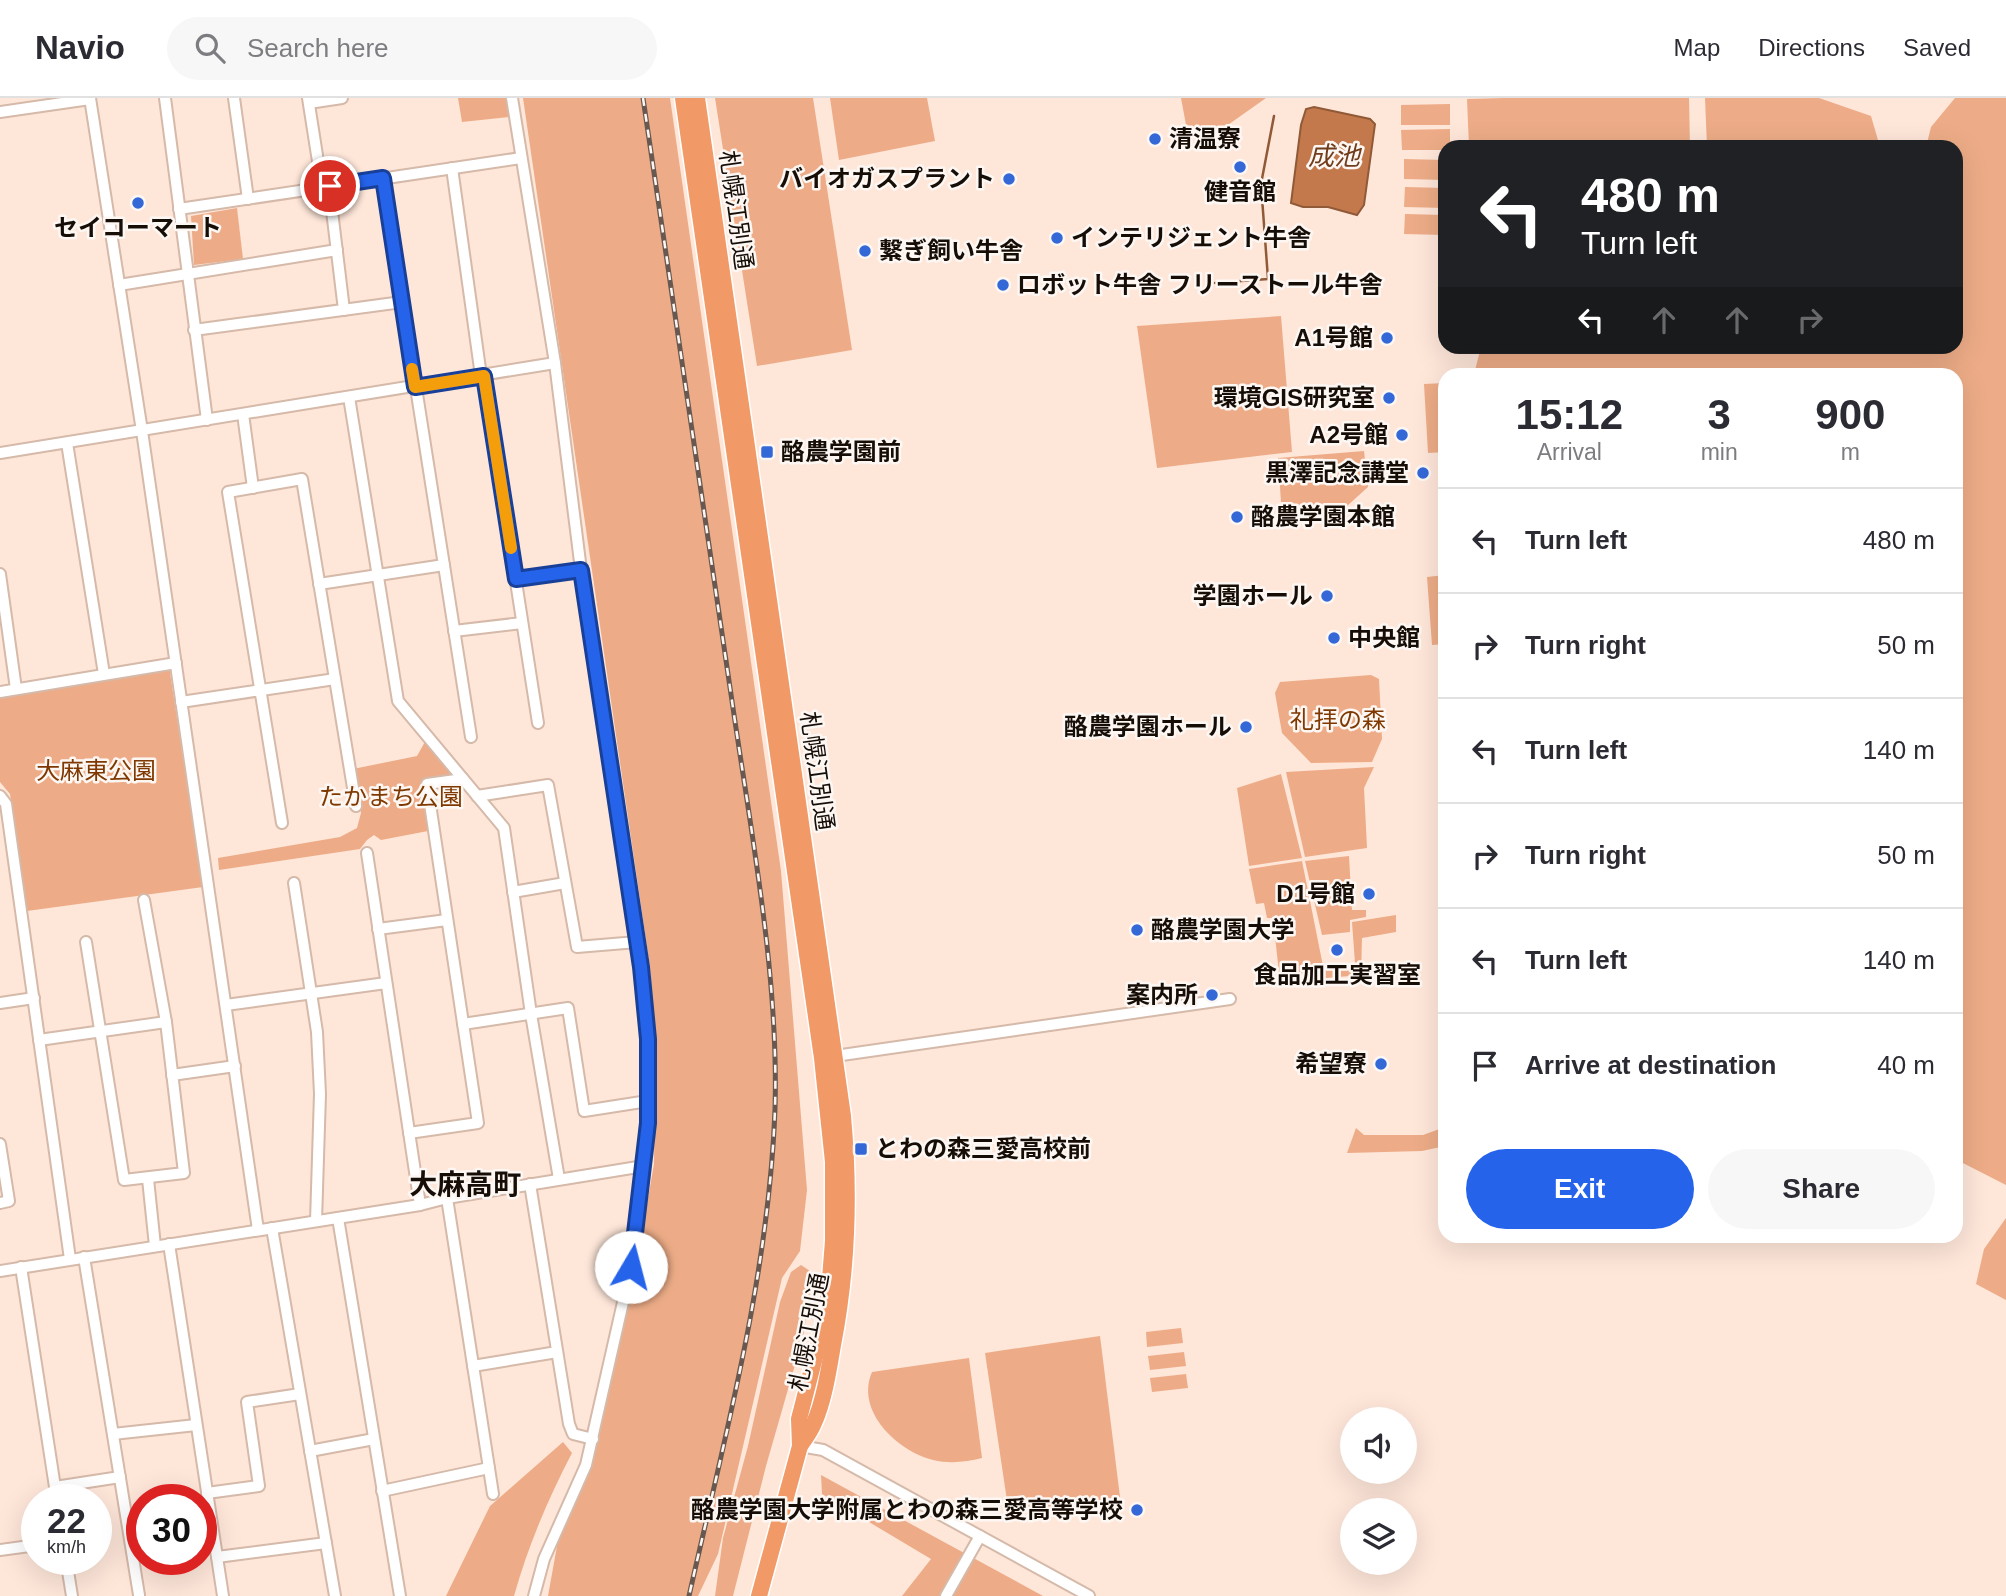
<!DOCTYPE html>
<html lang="en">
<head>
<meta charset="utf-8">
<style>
  body { margin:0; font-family:Arial,"Noto Sans JP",sans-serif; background:#f7f7f7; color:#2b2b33; height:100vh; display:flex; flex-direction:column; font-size:26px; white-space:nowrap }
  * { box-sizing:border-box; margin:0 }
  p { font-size:23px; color:#7c7c81 }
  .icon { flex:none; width:38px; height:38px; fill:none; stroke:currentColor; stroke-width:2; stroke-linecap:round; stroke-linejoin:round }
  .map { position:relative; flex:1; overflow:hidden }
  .drawer { position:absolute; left:1438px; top:270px; width:525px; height:875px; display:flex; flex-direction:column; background:#fff; border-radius:21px; box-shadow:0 7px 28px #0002 }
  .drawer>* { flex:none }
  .banner { position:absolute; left:1438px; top:42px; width:525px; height:214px; border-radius:21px; box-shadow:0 7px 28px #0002; background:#202124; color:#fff; overflow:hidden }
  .buttons { position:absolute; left:1340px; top:1309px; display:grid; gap:14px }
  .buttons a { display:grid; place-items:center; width:77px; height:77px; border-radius:50%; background:#fff; box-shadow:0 7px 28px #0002; font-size:35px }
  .speed { position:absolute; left:21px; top:1386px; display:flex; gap:14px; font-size:35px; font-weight:700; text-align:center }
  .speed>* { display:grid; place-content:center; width:91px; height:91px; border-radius:50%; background:#fff; box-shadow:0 7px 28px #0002; line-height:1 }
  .speed small { font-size:18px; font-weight:400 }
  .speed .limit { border:10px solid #d22; background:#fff; color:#111 }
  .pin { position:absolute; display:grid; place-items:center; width:60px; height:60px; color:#fff; margin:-30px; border:4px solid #fff; border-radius:50%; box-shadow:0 2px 7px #0007 }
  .me { position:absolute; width:77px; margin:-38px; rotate:8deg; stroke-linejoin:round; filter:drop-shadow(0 0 5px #0008) }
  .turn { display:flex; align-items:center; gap:24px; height:147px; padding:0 28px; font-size:32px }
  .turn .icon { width:91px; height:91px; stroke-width:2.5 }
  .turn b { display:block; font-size:49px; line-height:60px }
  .lanes { display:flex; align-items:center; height:66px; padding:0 28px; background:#0003; justify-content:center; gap:35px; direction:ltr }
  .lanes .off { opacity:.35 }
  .eta { display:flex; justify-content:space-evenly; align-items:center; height:119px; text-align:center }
  .eta b { font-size:42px; font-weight:700; line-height:49px }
  .cta { display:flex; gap:14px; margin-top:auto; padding:14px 28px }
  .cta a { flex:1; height:80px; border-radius:42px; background:#2563eb; color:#fff; font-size:28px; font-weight:700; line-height:80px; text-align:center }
  .cta a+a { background:#f7f7f7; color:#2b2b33 }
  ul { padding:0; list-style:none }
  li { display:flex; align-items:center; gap:21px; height:105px; padding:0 28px; border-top:2px solid #e1e1e2 }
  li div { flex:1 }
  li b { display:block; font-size:26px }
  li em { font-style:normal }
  header { display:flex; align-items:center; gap:42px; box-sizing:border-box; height:98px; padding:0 35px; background:#fff; border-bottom:2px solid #e1e1e2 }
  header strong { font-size:33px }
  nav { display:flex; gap:38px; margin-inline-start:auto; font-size:24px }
  .search { width:490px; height:63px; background:#f7f7f7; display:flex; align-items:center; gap:18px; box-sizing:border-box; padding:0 24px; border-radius:38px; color:#7c7c81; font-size:26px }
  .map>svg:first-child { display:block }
  .green { fill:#edac87 }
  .water { fill:#c4794c; stroke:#905937; stroke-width:2 }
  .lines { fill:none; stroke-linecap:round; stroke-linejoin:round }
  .stream { stroke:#905937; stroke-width:2.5 }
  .minor-casing { stroke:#d5b9a9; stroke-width:14 }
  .highway-casing { stroke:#fff; stroke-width:19 }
  .minor { stroke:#fff; stroke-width:10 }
  .highway { stroke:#f19a67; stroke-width:16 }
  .rail-casing { stroke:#675951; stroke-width:5 }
  .rail { stroke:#fdf7f4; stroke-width:2.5; stroke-dasharray:8; stroke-linecap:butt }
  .route-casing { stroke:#184099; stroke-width:18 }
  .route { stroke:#2563eb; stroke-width:12 }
  .slow { stroke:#f59e0b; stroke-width:12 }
  .poi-dot { fill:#3468d7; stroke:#fdf7f4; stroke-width:2.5 }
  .labels { text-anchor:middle; stroke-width:5; stroke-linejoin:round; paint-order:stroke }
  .poi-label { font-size:24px; font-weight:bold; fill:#160d07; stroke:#fdf7f4; text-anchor:end }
  .street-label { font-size:24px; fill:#160d07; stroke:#fdf7f4 }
  .park-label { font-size:24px; fill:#7f3900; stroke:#fdf7f4 }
  .water-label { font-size:26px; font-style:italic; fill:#6f3c1c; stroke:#fdf7f4 }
  .quarter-label { font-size:28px; font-weight:bold; fill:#160d07; stroke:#fdf7f4 }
</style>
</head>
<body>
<header>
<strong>Navio</strong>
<div class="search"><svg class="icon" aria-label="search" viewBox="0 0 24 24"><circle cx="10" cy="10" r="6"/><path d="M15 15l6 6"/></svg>Search here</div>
<nav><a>Map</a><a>Directions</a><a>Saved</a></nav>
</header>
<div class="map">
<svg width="2006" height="1498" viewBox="0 0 2006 1498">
  <rect width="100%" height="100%" fill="#fee6d9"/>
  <!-- green -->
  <g class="green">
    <polygon points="458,0 506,0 509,19 462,24"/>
    <polygon points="523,0 670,0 781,773 807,1092 800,1153 782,1180 718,1456 698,1498 548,1498 559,1437 591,1338 622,1222 638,1157 654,1066 655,971 650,870"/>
    <polygon points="715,0 813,0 852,252 757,268"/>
    <polygon points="830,0 927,0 935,43 839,62"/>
    <polygon points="1181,0 1266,0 1225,29 1187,32"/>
    <polygon points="1504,0 1689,0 1690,49 1469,49 1467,1"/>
    <polygon points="1705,0 1819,0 1871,18 1880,49 1707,49"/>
    <polygon points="1955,0 2006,0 2006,1087 1957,1062 1956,276 1474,276 1481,249 1956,248 1956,49 1926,49 1931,29"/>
    <polygon points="1450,6 1450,27 1401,27 1401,7"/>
    <polygon points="1450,31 1450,49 1446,49 1445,52 1402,52 1401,32"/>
    <polygon points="1404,61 1445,62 1445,82 1404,81"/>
    <polygon points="1405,89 1445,90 1445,110 1404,109"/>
    <polygon points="237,110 243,161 194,167 191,118"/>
    <polygon points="1405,116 1445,117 1445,137 1404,136"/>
    <polygon points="1281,218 1292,354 1157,370 1137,228"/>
    <polygon points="1445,285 1445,354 1428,355 1424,286"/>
    <polygon points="1364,353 1368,389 1347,408 1309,408 1281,404 1278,360"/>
    <polygon points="1445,477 1445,546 1432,547 1427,479"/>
    <polygon points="169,568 203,789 27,813 10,696 0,684 0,598"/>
    <polygon points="1371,577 1379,581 1382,641 1372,664 1311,665 1282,635 1275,595 1280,584"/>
    <polygon points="426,642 453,675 451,679 422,683 428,733 381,742 374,737 367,742 360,751 219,772 218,760 340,739 357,730 361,715 353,671 417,658"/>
    <polygon points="1374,669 1364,690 1367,750 1305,759 1286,674"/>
    <polygon points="1281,676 1302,760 1249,768 1237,690"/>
    <polygon points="1349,758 1352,812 1366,812 1366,819 1350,822 1350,834 1322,837 1305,763"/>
    <polygon points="1302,763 1324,873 1355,865 1352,824 1396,817 1396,834 1362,840 1361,877 1280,884 1273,820 1267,820 1264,805 1256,806 1249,771"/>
    <polygon points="1445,1029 1445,1048 1422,1053 1347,1055 1356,1030 1364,1037 1423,1037"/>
    <polygon points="2006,1120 2006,1202 1976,1186 1984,1151"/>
    <polygon points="801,1167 813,1175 803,1239 766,1368 733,1498 715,1498 723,1440 748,1348 780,1204 791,1174"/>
    <polygon points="1181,1230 1183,1245 1147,1249 1146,1234"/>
    <polygon points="1100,1238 1120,1399 1009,1416 985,1255"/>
    <polygon points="1184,1254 1186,1268 1150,1272 1148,1258"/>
    <path d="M969,1260l13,100c-16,4 -32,6 -49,2 -36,-9 -78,-49 -61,-88z"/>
    <polygon points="1186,1276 1188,1290 1152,1294 1150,1280"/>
    <path d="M563,1344l9,11c-24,46 -44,93 -58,143h-68l44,-90z"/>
    <polygon points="821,1377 1043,1498 902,1498 931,1461 822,1396"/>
  </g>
  <!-- water -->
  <polygon class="water" points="1314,9 1370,21 1375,26 1364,107 1357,117 1328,109 1303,109 1291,105 1301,27 1306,11"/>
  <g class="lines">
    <!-- stream -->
    <polyline class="stream" points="1215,185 1268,181 1261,86 1274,18"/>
    <defs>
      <g id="minor">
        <polyline points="90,0 142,333 258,1132"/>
        <polyline points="165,0 207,322"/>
        <polyline points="234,0 248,101"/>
        <polyline points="308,0 322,89"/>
        <polyline points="512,0 555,265 581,472 641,869 648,941 647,1025 631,1169 586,1367 544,1461 534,1498"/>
        <polyline points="309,5 342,0"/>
        <polyline points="0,14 90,1"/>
        <polyline points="452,70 481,278"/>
        <polyline points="383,80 471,639"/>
        <polyline points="329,88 344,212"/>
        <polyline points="179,111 521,60"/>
        <polyline points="119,187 337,152"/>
        <polyline points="194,232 402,204"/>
        <polyline points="484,278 538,625"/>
        <polyline points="349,299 398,603 504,730 531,916 559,1081"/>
        <polyline points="243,316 253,390"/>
        <polyline points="67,345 104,576"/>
        <polyline points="0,355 555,265"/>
        <polyline points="0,476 16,591"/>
        <polyline points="516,481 581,472"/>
        <polyline points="319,486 444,467"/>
        <polyline points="454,533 522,525"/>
        <polyline points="0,594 176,565"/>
        <polyline points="181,604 335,581"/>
        <polyline points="0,698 6,706 70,1161"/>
        <polyline points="477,698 548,687 577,849 637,844"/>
        <polyline points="282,725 228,394 302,381 356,708"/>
        <polyline points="367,755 420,1107"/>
        <polyline points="294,785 317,934 320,996 316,1123"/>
        <polyline points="513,794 565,785"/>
        <polyline points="378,831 447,822"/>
        <polyline points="86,844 124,1082 184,1075 166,924 144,802"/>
        <polyline points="0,905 34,900"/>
        <polyline points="226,907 386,885"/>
        <polyline points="463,926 568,910 584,1013 648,1003"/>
        <polyline points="39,942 166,924"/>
        <polyline points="828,959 1230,901"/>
        <polyline points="172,977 235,968"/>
        <polyline points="409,1035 478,1025 427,686 463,681"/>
        <polyline points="0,1046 9,1103 0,1105"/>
        <polyline points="148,1081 155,1148"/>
        <polyline points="530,1086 569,1326 573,1336 593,1341"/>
        <polyline points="447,1100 493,1396"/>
        <polyline points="338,1120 400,1498"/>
        <polyline points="272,1130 335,1498"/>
        <polyline points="169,1146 223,1498"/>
        <polyline points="84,1159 139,1497"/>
        <polyline points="21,1169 57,1402"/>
        <polyline points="0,1173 420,1107 447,1100 644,1068"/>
        <polyline points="473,1268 557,1254"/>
        <polyline points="113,1336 196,1327"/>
        <polyline points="800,1348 823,1352 1089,1498"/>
        <polyline points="310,1353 374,1341"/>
        <polyline points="55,1389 120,1379"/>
        <polyline points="382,1393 489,1370"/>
        <polyline points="207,1395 259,1388 247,1304 300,1296"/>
        <polyline points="0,1452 37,1447"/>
        <polyline points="217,1459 326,1445"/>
        <polyline points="66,1461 72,1498"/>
        <polyline points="946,1498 980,1438"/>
      </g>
      <g id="highway">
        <polyline points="683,0 822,960 833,1064 833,1143 829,1193 823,1228 799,1321 800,1348 759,1498"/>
        <path d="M697,0l146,1018c7,77 5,152 -10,229 -4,24 -9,56 -19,78 -3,8 -9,16 -14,23"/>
      </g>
    </defs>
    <!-- minor casing -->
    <use href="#minor" class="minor-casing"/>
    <!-- highway casing -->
    <use href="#highway" class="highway-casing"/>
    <!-- minor -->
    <use href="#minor" class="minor"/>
    <!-- highway -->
    <use href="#highway" class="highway"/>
    <defs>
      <path id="rail" d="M643,0c30,201 59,402 89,603 19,132 47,275 43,408 -6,165 -50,327 -86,487"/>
    </defs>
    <!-- rail casing -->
    <use href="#rail" class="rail-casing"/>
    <!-- rail -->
    <use href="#rail" class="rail"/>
  </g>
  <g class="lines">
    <defs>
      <polyline id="route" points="330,88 383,80 415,289 484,278 516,481 581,472 641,869 648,941 648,1025 631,1169"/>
    </defs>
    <!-- route casing -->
    <use href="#route" class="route-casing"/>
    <!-- route -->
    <use href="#route" class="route"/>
    <!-- slow -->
    <polyline class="slow" points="412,271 415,289 484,278 511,450"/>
  </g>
  <!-- markers -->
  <g class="poi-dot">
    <circle cx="1155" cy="41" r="7"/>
    <circle cx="1240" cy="69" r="7"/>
    <circle cx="1009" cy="81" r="7"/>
    <circle cx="138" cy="105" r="7"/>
    <circle cx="1057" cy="140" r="7"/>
    <circle cx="865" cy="153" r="7"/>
    <circle cx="1003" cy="187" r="7"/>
    <circle cx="1387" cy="240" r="7"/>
    <circle cx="1389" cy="300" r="7"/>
    <circle cx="1402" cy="337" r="7"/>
    <rect x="760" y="347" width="14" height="14" rx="3.5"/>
    <circle cx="1423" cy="375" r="7"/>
    <circle cx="1237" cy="419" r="7"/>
    <circle cx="1327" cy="498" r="7"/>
    <circle cx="1334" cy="540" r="7"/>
    <circle cx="1246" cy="629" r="7"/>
    <circle cx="1369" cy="796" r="7"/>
    <circle cx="1137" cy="832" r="7"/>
    <circle cx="1337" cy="852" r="7"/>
    <circle cx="1212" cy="897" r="7"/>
    <circle cx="1381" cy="966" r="7"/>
    <rect x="854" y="1044" width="14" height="14" rx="3.5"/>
    <circle cx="1137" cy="1412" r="7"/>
  </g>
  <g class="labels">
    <!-- poi labels -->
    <g class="poi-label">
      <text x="1169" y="49" text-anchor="start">清温寮</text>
      <text x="995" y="89">バイオガスプラント</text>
      <text x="1240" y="102" text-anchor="middle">健音館</text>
      <text x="138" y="138" text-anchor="middle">セイコーマート</text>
      <text x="1071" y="148" text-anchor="start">インテリジェント牛舎</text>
      <text x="879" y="161" text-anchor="start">繋ぎ飼い牛舎</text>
      <text x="1017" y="195" text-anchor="start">ロボット牛舎 フリーストール牛舎</text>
      <text x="1373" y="248">A1号館</text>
      <text x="1375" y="308">環境GIS研究室</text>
      <text x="1388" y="345">A2号館</text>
      <text x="781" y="362" text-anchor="start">酪農学園前</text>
      <text x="1409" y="383">黒澤記念講堂</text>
      <text x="1251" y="427" text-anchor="start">酪農学園本館</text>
      <text x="1313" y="506">学園ホール</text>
      <text x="1348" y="548" text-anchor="start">中央館</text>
      <text x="1232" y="637">酪農学園ホール</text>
      <text x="1355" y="804">D1号館</text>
      <text x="1151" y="840" text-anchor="start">酪農学園大学</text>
      <text x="1337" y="885" text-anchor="middle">食品加工実習室</text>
      <text x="1198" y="905">案内所</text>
      <text x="1367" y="974">希望寮</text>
      <text x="875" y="1059" text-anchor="start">とわの森三愛高校前</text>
      <text x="1123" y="1420">酪農学園大学附属とわの森三愛高等学校</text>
    </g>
    <!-- street labels -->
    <g class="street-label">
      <text transform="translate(736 112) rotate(82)" y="8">札幌江別通</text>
      <text transform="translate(817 673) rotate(82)" y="8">札幌江別通</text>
      <text transform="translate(809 1234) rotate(-79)" y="8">札幌江別通</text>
    </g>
    <!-- park labels -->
    <g class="park-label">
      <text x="1338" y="630">礼拝の森</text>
      <text x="96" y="681">大麻東公園</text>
      <text x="391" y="707">たかまち公園</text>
    </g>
    <!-- water labels -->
    <g class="water-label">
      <text x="1334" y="67">成池</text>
    </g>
    <!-- quarter labels -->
    <g class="quarter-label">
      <text x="465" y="1096">大麻高町</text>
    </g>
  </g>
</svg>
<div class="buttons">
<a><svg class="icon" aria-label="sound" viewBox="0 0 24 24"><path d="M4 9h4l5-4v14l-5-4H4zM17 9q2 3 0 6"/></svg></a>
<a><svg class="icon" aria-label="layers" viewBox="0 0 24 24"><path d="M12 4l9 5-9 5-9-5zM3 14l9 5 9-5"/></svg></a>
</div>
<div class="speed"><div>22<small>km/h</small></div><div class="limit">30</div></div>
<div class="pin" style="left:330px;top:88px;background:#d93025"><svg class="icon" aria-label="arrive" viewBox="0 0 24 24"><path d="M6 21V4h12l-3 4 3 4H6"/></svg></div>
<svg class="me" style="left:631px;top:1169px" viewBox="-20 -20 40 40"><circle r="19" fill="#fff"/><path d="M0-13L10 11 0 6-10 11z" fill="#2563eb"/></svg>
<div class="banner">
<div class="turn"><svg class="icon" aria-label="left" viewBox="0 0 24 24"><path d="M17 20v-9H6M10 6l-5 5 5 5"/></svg><div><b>480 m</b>Turn left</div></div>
<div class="lanes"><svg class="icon" aria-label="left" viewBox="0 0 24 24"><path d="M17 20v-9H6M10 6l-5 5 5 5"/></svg><svg class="icon off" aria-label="ahead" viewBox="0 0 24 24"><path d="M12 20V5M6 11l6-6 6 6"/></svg><svg class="icon off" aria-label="ahead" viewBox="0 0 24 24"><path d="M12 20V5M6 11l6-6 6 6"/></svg><svg class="icon off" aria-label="right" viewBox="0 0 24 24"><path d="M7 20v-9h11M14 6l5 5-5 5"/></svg></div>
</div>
<section class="drawer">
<div class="eta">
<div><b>15:12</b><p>Arrival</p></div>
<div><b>3</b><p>min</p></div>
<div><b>900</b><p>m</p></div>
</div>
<ul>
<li><svg class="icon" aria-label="left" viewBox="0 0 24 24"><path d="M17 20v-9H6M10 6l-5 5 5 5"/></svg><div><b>Turn left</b></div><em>480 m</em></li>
<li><svg class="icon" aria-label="right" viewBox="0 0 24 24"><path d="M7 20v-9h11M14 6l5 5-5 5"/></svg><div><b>Turn right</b></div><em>50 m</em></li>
<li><svg class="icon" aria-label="left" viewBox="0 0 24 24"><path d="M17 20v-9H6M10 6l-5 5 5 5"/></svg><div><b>Turn left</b></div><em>140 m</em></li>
<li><svg class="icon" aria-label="right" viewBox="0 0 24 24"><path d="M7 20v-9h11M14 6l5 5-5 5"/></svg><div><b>Turn right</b></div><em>50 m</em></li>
<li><svg class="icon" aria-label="left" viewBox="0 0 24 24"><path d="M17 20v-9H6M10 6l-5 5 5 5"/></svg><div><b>Turn left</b></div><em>140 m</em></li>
<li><svg class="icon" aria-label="arrive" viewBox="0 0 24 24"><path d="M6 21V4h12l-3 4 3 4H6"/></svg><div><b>Arrive at destination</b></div><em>40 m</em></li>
</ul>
<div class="cta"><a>Exit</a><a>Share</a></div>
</section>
</div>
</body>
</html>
